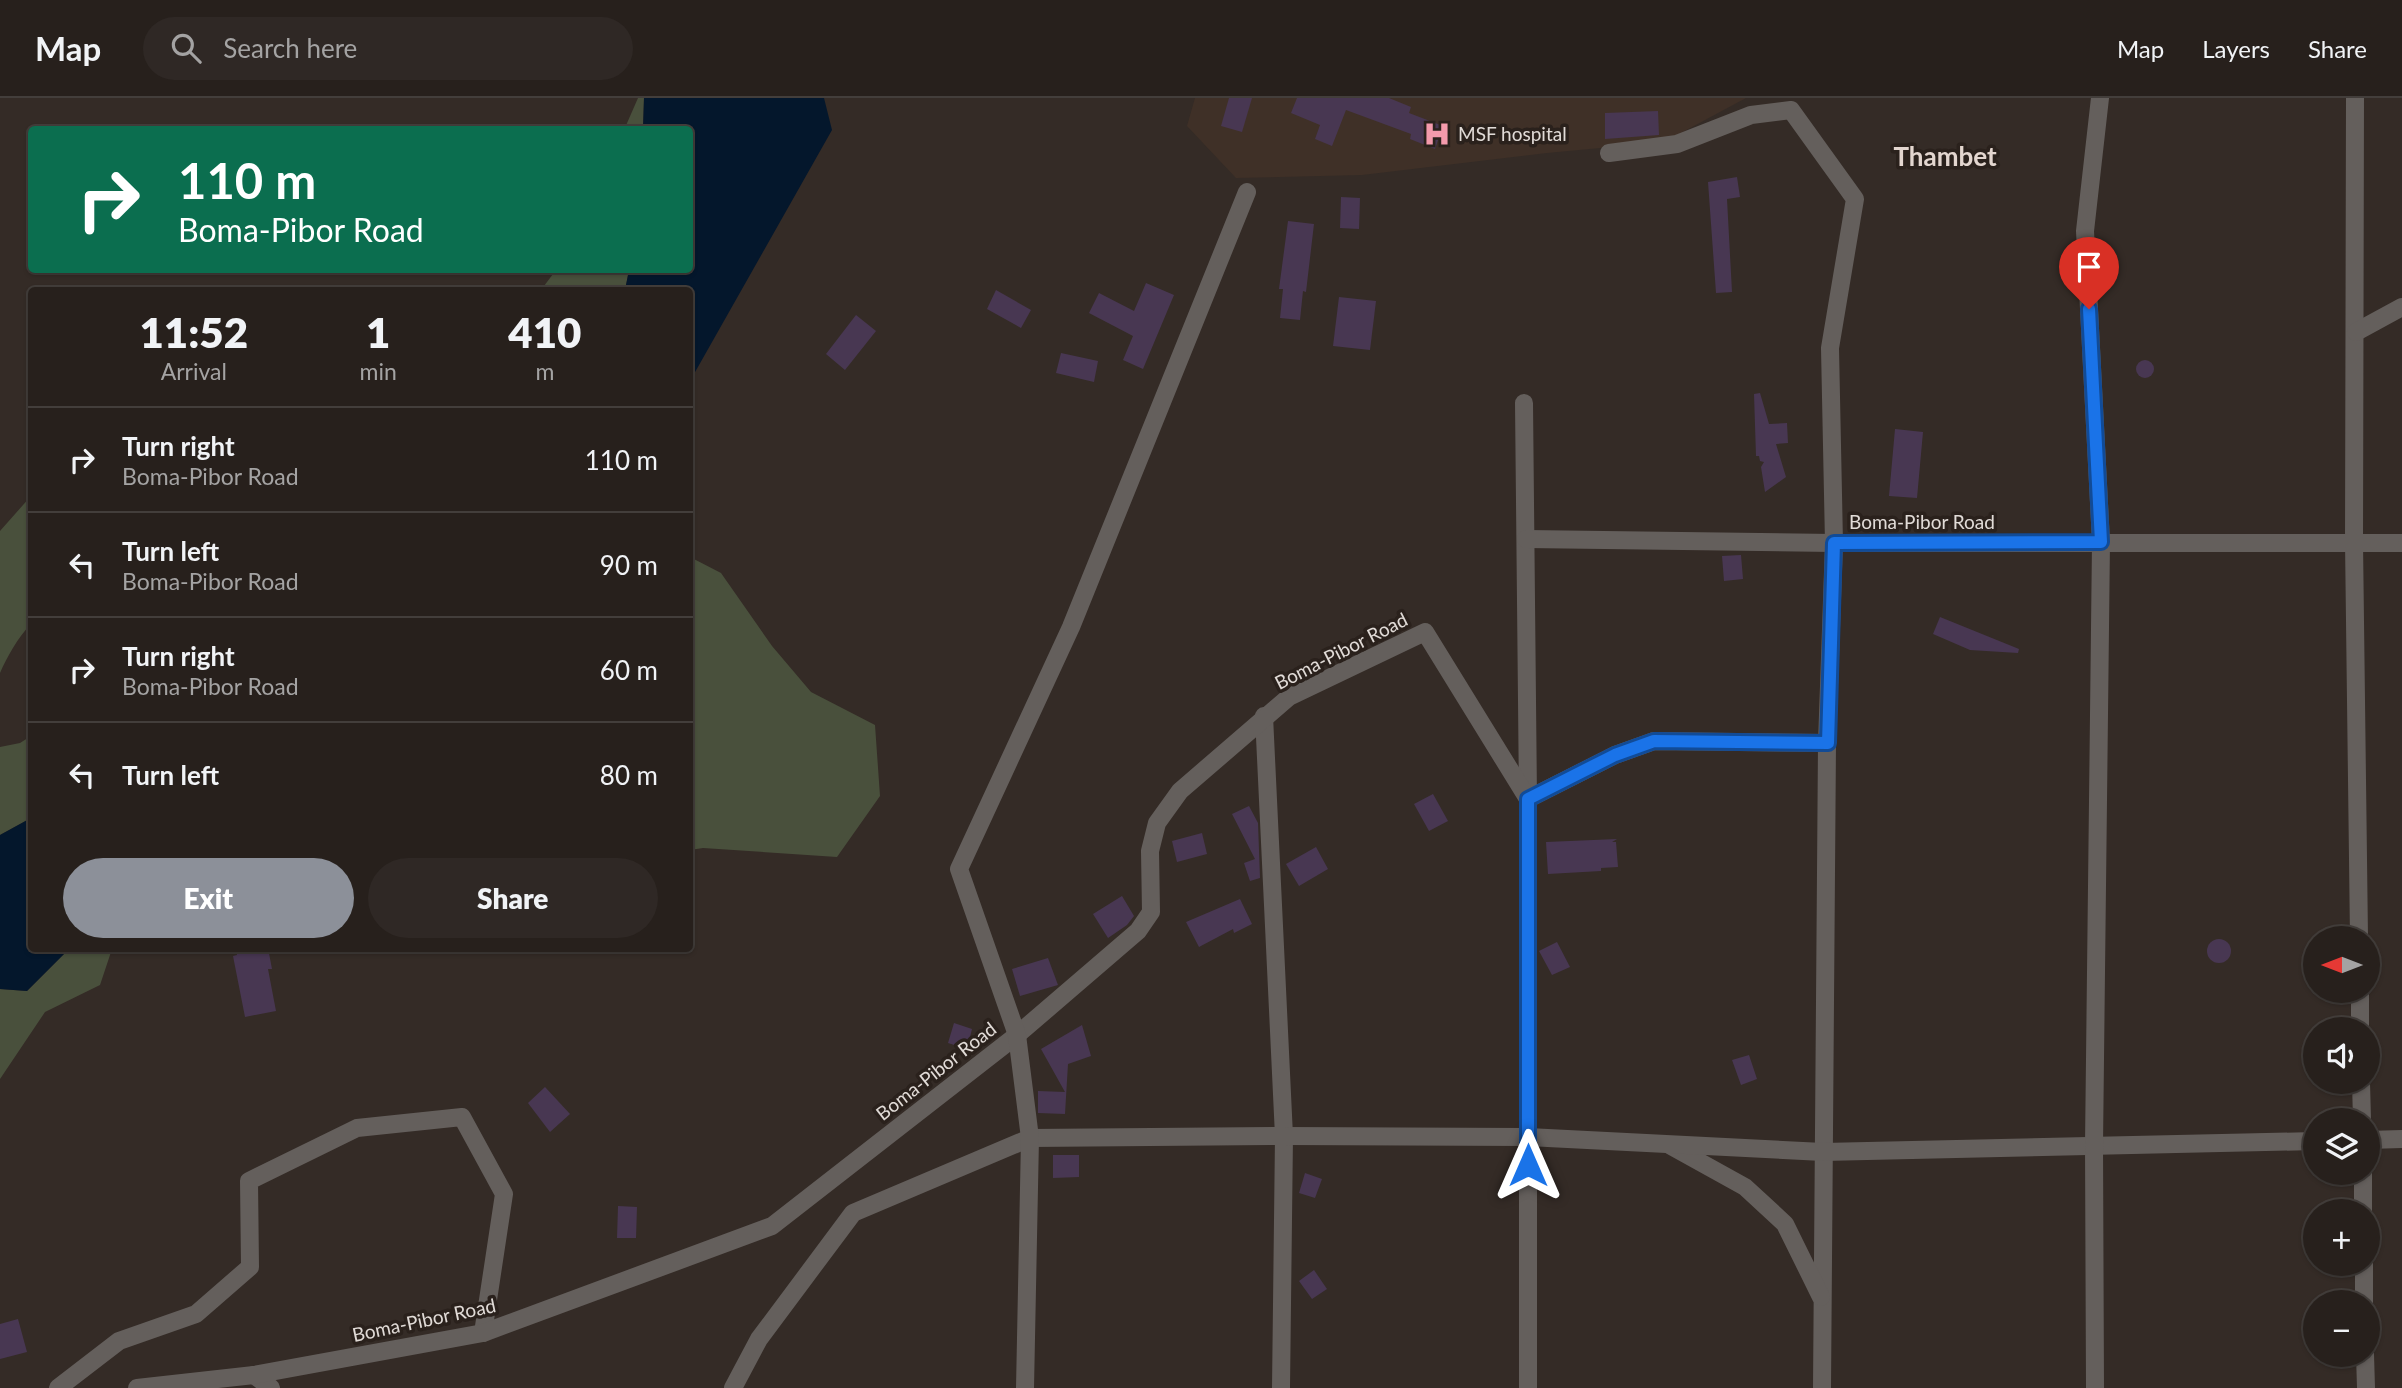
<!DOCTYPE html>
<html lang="en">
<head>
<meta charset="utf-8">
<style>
  body { margin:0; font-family:Lato,sans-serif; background:#2f2825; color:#f1f3f6; height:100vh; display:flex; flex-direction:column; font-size:26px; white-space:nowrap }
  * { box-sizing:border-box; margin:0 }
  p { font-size:23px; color:#a4a3a3 }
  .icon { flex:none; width:38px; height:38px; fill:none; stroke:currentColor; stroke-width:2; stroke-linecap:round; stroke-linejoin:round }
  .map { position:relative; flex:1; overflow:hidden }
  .sheet { position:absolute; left:28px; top:189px; width:665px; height:665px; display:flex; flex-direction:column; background:#27201c; border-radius:7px; box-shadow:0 2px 5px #0004,0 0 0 2px #433e3b }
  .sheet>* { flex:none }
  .guide { position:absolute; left:28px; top:28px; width:665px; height:147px; border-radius:7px; box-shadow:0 2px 5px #0004,0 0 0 2px #433e3b; background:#0b6e4f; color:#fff; overflow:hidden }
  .needle { width:46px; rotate:270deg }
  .fabs { position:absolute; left:2303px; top:828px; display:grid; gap:14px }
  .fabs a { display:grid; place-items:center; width:77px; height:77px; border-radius:50%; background:#27201c; box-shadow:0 2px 5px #0004,0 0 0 2px #433e3b; font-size:35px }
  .pin { position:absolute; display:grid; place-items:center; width:60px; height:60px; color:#fff; margin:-72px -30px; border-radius:50% 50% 50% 0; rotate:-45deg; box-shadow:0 0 7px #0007 }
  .pin .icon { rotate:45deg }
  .me { position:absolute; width:77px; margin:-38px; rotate:0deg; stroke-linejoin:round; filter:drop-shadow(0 0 5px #0008) }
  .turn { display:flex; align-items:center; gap:24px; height:147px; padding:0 35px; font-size:32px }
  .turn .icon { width:91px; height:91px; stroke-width:2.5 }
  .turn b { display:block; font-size:49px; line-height:60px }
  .eta { display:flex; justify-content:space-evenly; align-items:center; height:119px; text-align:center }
  .eta b { font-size:42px; font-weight:800; line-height:49px }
  .action { display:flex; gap:14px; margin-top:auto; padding:14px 35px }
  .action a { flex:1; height:80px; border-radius:42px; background:#8c9099; color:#fff; font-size:28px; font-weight:800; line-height:80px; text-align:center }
  .action a+a { background:#2f2825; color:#f1f3f6 }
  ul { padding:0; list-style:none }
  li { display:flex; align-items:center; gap:21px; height:105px; padding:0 35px; border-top:2px solid #433e3b }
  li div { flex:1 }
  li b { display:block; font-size:26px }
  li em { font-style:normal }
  header { display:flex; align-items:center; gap:42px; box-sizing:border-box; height:98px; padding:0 35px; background:#27201c; border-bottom:2px solid #433e3b }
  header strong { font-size:33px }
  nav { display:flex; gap:38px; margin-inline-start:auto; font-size:24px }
  .search { width:490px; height:63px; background:#2f2825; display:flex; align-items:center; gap:18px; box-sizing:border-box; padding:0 24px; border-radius:38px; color:#a4a3a3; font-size:26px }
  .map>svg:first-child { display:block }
  .built { fill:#3f3027 }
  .green { fill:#49503c }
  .water { fill:#04172c }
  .building { fill:#483752 }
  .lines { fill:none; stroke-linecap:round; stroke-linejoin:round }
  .minor { stroke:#645f5c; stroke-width:18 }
  .route-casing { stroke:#114b97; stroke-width:18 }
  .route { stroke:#1a73e8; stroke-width:12 }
  .labels { text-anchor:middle; stroke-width:7; stroke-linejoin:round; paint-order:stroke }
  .poi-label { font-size:19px; fill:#e1dbd7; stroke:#2a211c; text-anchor:start }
  .street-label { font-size:19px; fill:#e1dbd7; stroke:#2a211c }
  .district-label { font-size:26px; font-weight:bold; fill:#e3d6cf; stroke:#2a211c }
</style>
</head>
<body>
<header>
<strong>Map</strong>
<div class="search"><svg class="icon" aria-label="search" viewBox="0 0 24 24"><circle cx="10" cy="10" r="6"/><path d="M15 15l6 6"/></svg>Search here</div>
<nav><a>Map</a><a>Layers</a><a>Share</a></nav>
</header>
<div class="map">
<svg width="2402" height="1290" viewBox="0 0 2402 1290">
  <rect width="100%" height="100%" fill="#342b26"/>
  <!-- built -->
  <polygon class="built" points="1195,0 1746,0 1664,44 1547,55 1362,77 1236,80 1187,28"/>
  <!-- green -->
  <g class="green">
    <polygon points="638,0 644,0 643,31 624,32"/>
    <polygon points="556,172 629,172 625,192 541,192"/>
    <path d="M31,398v128c-13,13 -24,33 -31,49v-142z"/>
    <polygon points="690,459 721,475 772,548 811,594 875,627 880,698 837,759 703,750 690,752"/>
    <polygon points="31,638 31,720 0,737 0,649 20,645"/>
    <polygon points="69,851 112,851 100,887 45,914 0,981 0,891 27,893"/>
  </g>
  <!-- water -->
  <g class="water">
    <polygon points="644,0 824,0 832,32 690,283 690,192 625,192 629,172 690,172 690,32 643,31"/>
    <polygon points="31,720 32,850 69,851 27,893 0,891 0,737"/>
  </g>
  <!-- building -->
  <g class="building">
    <polygon points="1229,0 1252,0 1242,34 1221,28"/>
    <polygon points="1297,0 1389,0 1411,9 1409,15 1443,28 1435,51 1410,41 1411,36 1346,12 1332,48 1315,41 1320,27 1291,15"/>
    <polygon points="1658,13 1659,37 1605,41 1605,15"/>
    <polygon points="1737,79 1740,99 1727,101 1732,194 1716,195 1708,84"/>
    <polygon points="1341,99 1360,100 1359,131 1340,130"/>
    <polygon points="1288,123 1314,126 1306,194 1303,193 1300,222 1280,220 1283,191 1279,191"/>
    <polygon points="1146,185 1174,197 1143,271 1123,262 1133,238 1089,215 1099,195 1134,213"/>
    <polygon points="996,192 1031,212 1021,230 987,211"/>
    <polygon points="1339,199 1376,203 1370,252 1333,248"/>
    <polygon points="856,217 876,233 845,272 826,256"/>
    <polygon points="1061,255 1098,263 1094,284 1056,275"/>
    <circle cx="2145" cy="271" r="9"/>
    <polygon points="1760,295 1769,326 1787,325 1788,345 1776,346 1786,379 1765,394 1761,369 1764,364 1760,363 1759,358 1756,358 1754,296"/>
    <polygon points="1895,331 1923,334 1917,400 1889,398"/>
    <polygon points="1741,457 1743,481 1724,483 1722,458"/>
    <polygon points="1940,519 2019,551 2018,555 1970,552 1933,536"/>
    <polygon points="1433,696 1448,723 1429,733 1414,706"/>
    <polygon points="1249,708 1258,725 1260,780 1250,783 1244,765 1255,761 1232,716"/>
    <polygon points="1202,735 1207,756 1177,764 1172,743"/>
    <polygon points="1617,741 1612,744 1616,744 1618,769 1601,770 1601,773 1548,776 1546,744"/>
    <polygon points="1316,749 1328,771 1299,788 1286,766"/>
    <polygon points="1122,798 1134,818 1127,827 1108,840 1093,816"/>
    <polygon points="1240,801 1252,826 1234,835 1233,831 1199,849 1186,824"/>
    <circle cx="2219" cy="853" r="12"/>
    <polygon points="1557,844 1570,869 1552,877 1539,853"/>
    <polygon points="236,850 268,850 272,871 268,871 276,913 245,919 233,858 237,857"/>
    <polygon points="1048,860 1058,887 1020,898 1012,871"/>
    <polygon points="954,925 972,931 967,951 948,945"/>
    <polygon points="1082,927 1091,958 1068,966 1065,1016 1038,1015 1038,993 1065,994 1041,951"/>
    <polygon points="1749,957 1757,981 1741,987 1732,962"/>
    <polygon points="545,989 570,1016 550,1034 528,1005"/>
    <polygon points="1053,1057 1079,1057 1079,1079 1053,1080"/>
    <polygon points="1305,1075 1322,1081 1315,1100 1299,1095"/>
    <polygon points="618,1108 637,1109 636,1140 617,1140"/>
    <polygon points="1314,1172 1327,1191 1312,1201 1299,1183"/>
    <polygon points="18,1221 27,1254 0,1261 0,1226"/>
  </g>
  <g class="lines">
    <!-- minor -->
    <g class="minor">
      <polyline points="2355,0 2354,444 2359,840"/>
      <polyline points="1609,55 1677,46 1751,17 1791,12 1855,101 1830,250 1834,445 1827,645 1822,1290"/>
      <polyline points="2356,234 2402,209"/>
      <polyline points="1524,305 1528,701 1528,1290"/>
      <polyline points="1526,441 1834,445 2402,445"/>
      <polyline points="1264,618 1284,1038 1281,1290"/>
      <polyline points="2360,892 2360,931"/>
      <polyline points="2361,984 2362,1022"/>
      <polyline points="2368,1042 2402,1041"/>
      <polyline points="1671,1048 1745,1089 1785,1126 1821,1199"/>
      <polyline points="2363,1074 2363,1113"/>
      <polyline points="2364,1166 2364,1204"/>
      <polyline points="2365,1256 2366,1290"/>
      <polyline points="254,1277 271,1290"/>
      <polyline points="58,1290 119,1243 196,1216 250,1169 249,1083 357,1030 462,1019 504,1096 483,1235"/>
      <polyline points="137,1290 254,1277 483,1235 772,1128 1017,937 1138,833 1151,814 1150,753 1157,725 1180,693 1289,599 1425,534 1528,701 1615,657 1654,643 1827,645"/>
      <polyline points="733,1290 759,1241 853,1115 1030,1040 1284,1038 1528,1039 1823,1054 2315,1043"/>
      <polyline points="1025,1290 1030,1040 1017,937 959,771 1071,529 1247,94"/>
      <polyline points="2095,1290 2094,1047 2101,444 2085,133 2100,0"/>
    </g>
  </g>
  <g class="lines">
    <defs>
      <polyline id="route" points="1528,1067 1528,701 1615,657 1654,643 1828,645 1834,445 2101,444 2089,211"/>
    </defs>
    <!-- route casing -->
    <use href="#route" class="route-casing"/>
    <!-- route -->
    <use href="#route" class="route"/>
  </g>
  <!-- icons -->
  <defs>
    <symbol id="hospital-bare" viewBox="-9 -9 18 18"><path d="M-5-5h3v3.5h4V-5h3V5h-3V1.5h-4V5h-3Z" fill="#f39aac" stroke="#2a211c" stroke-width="2.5" paint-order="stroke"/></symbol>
  </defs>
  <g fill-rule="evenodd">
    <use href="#hospital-bare" x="1418" y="17" width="38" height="38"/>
  </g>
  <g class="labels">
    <!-- poi labels -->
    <g class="poi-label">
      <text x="1458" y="43">MSF hospital</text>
    </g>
    <!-- street labels -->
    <g class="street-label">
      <text x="1922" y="431">Boma-Pibor Road</text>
      <text transform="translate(1341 553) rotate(-27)" y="7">Boma-Pibor Road</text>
      <text transform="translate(936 973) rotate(-38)" y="7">Boma-Pibor Road</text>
      <text transform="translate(424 1222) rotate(-12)" y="7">Boma-Pibor Road</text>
    </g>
    <!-- district labels -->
    <g class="district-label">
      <text x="1945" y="68">Thambet</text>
    </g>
  </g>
</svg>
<div class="fabs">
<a><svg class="needle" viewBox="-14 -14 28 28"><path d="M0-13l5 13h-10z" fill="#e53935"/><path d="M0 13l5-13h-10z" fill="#a4a3a3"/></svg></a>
<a><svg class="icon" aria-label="sound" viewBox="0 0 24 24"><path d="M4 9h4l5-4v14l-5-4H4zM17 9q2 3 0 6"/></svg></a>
<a><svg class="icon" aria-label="layers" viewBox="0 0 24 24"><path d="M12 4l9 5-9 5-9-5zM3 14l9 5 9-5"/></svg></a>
<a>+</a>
<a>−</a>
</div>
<div class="pin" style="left:2089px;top:211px;background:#d93025"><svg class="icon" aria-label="arrive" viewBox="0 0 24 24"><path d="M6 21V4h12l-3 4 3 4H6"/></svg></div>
<svg class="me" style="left:1528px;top:1067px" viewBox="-20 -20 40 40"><path d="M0-17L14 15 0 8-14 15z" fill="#1a73e8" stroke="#fff" stroke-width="4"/></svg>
<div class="guide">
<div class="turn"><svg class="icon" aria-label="right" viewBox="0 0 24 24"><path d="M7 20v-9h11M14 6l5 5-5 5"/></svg><div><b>110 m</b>Boma-Pibor Road</div></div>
</div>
<section class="sheet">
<div class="eta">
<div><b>11:52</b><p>Arrival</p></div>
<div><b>1</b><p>min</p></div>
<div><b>410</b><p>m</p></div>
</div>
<ul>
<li><svg class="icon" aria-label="right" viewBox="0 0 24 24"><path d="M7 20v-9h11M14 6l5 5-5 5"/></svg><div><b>Turn right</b><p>Boma-Pibor Road</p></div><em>110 m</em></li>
<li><svg class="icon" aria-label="left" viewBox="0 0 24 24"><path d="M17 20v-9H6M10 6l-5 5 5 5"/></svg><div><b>Turn left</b><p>Boma-Pibor Road</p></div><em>90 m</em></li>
<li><svg class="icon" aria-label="right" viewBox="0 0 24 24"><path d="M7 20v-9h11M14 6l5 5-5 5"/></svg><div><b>Turn right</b><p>Boma-Pibor Road</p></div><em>60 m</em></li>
<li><svg class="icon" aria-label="left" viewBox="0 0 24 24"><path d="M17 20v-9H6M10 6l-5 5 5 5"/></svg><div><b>Turn left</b></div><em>80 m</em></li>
</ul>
<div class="action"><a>Exit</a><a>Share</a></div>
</section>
</div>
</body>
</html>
